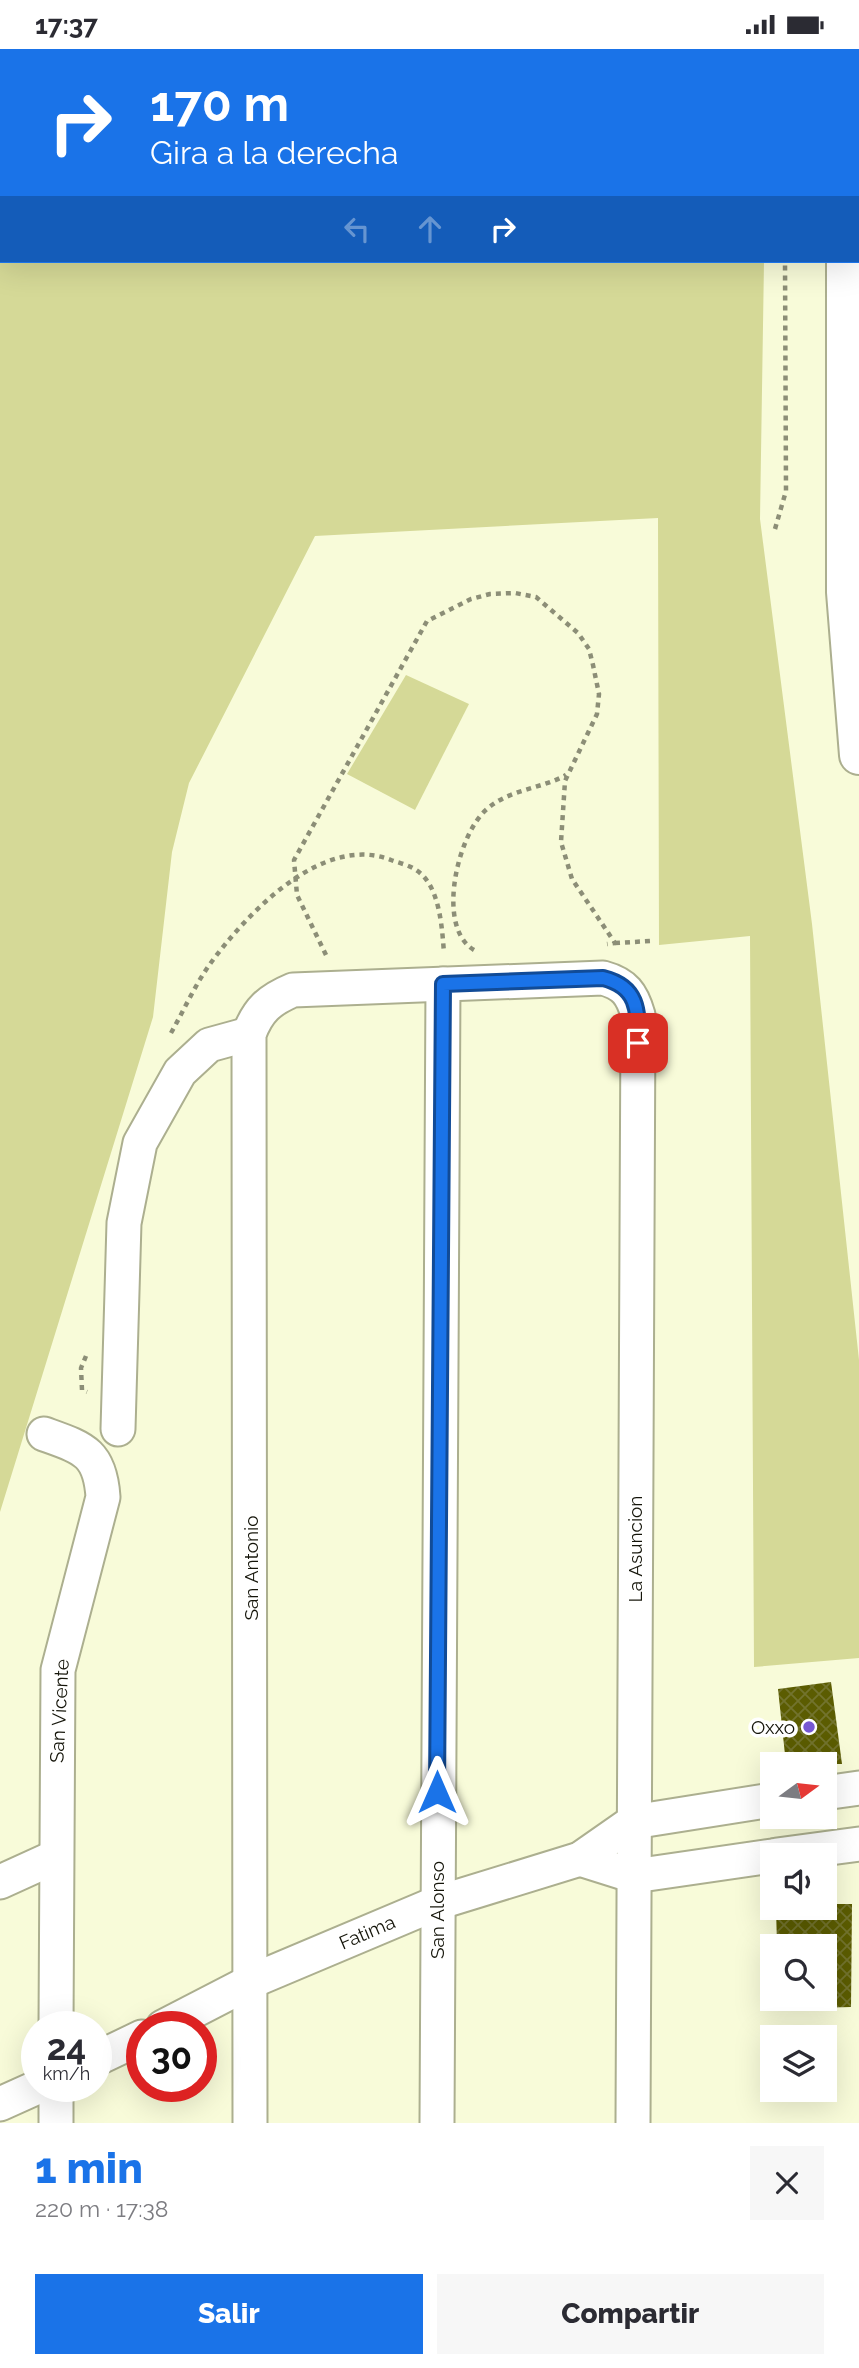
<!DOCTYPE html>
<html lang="es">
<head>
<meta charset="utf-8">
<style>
  body { margin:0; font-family:Raleway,sans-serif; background:#f7f7f7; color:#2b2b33; height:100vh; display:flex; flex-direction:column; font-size:26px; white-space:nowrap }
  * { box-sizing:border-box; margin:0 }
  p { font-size:23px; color:#7c7c81 }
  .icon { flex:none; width:38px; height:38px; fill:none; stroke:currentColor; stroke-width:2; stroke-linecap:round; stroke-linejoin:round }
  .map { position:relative; height:2074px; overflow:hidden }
  .details { display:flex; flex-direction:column; background:#fff; flex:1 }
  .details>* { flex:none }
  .hud { position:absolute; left:0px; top:0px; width:859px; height:214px; box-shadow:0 7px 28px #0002; background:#1a73e8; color:#fff; overflow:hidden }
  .needle { width:46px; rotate:75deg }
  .fabs { position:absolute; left:760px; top:1703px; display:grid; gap:14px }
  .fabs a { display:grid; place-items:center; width:77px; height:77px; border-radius:0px; background:#fff; box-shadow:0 7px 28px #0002; font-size:35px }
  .speed { position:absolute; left:21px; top:1962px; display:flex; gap:14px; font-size:35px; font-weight:700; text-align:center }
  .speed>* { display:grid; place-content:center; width:91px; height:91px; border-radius:50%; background:#fff; box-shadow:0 7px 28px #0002; line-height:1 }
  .speed small { font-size:18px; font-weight:400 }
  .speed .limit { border:10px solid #d22; background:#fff; color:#111 }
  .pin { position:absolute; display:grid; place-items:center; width:60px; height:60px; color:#fff; margin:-30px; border-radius:14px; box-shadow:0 4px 10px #0006 }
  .me { position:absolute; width:77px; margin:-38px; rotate:0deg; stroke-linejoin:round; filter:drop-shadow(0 0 5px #0008) }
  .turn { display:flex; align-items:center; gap:24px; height:147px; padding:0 35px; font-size:32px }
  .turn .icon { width:91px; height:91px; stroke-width:2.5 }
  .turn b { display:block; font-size:49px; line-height:60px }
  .lanes { display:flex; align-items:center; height:66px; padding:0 35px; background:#0003; justify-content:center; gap:35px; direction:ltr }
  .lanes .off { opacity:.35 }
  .round { display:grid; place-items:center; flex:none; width:74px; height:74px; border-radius:0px; background:#f7f7f7 }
  .headline { display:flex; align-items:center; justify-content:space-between; height:119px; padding:0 35px }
  h1 { font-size:42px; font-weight:800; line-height:52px; color:#1a73e8 }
  .primary-button { display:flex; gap:14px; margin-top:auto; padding:14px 35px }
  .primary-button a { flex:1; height:80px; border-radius:0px; background:#1a73e8; color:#fff; font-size:28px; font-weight:800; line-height:80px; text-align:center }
  .primary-button a+a { background:#f7f7f7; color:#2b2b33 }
  .status { display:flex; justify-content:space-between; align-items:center; height:49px; padding:0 35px; background:#fff; direction:ltr }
  .status svg { height:19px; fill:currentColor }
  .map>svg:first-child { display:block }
  .grass { fill:#d5d997 }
  .building { fill:url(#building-cross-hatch) }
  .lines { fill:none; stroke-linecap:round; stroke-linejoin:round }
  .street-casing { stroke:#acaf8f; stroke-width:37 }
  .secondary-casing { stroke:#acaf8f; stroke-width:42 }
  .path { stroke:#8c8e77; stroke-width:4.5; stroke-dasharray:5 5; stroke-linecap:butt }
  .street { stroke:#fff; stroke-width:33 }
  .secondary { stroke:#fff; stroke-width:38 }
  .route-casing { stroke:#114b97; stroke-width:18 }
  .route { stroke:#1a73e8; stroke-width:12 }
  .poi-dot { fill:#7658d2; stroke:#fff; stroke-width:2.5 }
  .labels { text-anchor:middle; stroke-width:7; stroke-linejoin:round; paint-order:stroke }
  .street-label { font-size:19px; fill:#141409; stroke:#fff }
  .poi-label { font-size:19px; fill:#141409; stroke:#fff; text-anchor:end }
</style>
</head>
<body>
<div class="status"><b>17:37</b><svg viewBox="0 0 49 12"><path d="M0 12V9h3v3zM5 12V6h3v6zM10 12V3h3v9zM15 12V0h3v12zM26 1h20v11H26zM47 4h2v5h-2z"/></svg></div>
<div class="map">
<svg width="859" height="2074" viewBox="0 0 859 2074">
  <defs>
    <pattern id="building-cross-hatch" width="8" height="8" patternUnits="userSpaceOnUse" patternTransform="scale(1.75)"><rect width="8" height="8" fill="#5b5c01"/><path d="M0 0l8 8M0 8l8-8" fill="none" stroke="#72732e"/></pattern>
  </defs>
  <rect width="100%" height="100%" fill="#f8fbd9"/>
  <!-- grass -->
  <g class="grass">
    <polygon points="0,0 759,0 2,2 2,212 764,212 760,470 812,875 859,1311 859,1609 754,1618 750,887 659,896 658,469 315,487 189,734 172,803 153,968 0,1463"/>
    <polygon points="406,626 469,655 415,761 347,725"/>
  </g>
  <!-- building -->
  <g class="building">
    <polygon points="831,1633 842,1715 786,1715 778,1640"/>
    <polygon points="824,1855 852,1855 851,1958 779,1960 778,1950 824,1950 824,1897 777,1897 776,1858 824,1858"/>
  </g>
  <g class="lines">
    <defs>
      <g id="street">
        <polyline points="118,1380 124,1174 140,1094 180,1023 209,996 249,985"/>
        <path d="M44,1385c39,14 56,18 59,63l-45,173 -2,357"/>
        <polyline points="824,1744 859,1739"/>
        <polyline points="777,1806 859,1795"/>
        <polyline points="580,1810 634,1827 772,1807"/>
        <polyline points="0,1833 55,1808"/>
        <polyline points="163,1978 252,1932 437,1854 580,1810 633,1773 772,1751"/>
        <polyline points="96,2010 142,1988"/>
        <polyline points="0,2055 40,2037"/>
        <polyline points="56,2074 56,2037"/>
        <path d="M250,2074l-1,-1089c9,-24 20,-34 44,-44l310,-12c22,6 29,16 35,37l-5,1108"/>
        <polyline points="437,2074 443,935"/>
      </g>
      <g id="secondary">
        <polyline points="840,0 840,2"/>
        <polyline points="846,212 846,543 859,706"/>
      </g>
    </defs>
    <!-- street casing -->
    <use href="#street" class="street-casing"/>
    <!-- secondary casing -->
    <use href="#secondary" class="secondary-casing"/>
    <!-- path -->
    <g class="path">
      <polyline points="782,2 782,0"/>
      <polyline points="775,480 786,442 785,212"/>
      <polyline points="615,894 651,892"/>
      <path d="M474,901c-39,-23 -16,-117 13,-141 23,-20 54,-20 79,-34"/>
      <polyline points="326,906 297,846 294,811 427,572 471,550 490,545 515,544 536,548 578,584 589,600 593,616 599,645 597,665 565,732 561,793 572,830 615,894 607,895"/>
      <path d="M171,984c13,-23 24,-48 39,-69 37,-51 113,-131 181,-104 8,3 18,5 25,10 24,15 26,58 28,83"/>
      <polyline points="86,1307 81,1319 82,1341 87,1343"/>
    </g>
    <!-- street -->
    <use href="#street" class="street"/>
    <!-- secondary -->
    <use href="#secondary" class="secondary"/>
  </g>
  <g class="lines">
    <defs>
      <path id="route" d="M437,1743l6,-808 160,-6c36,9 35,33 35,65"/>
    </defs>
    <!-- route casing -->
    <use href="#route" class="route-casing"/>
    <!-- route -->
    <use href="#route" class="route"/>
  </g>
  <!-- markers -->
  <circle class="poi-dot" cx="809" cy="1678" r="7"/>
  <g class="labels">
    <!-- street labels -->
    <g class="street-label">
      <text transform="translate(635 1500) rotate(-90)" y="7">La Asuncion</text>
      <text transform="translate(251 1519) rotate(-90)" y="7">San Antonio</text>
      <text transform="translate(59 1662) rotate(-87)" y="7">San Vicente</text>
      <text transform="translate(437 1861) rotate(-90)" y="7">San Alonso</text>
      <text transform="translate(367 1883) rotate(-23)" y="7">Fatima</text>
    </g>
    <!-- poi labels -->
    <g class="poi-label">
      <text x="795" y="1685">Oxxo</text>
    </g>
  </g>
</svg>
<div class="fabs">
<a><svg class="needle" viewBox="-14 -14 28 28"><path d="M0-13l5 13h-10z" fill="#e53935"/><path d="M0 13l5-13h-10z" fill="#7c7c81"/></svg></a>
<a><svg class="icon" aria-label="sound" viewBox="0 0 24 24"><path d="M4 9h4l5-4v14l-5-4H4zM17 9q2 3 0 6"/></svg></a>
<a><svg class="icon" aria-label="search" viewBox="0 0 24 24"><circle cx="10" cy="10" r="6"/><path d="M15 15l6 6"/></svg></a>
<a><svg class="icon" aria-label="layers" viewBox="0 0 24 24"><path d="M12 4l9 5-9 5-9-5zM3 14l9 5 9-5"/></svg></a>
</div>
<div class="speed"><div>24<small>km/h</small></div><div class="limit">30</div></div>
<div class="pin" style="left:638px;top:994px;background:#d93025"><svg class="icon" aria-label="arrive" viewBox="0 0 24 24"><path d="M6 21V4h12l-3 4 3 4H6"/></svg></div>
<svg class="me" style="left:437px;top:1743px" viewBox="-20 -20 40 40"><path d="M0-17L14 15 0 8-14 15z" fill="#1a73e8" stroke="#fff" stroke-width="4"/></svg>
<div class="hud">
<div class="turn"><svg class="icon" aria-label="right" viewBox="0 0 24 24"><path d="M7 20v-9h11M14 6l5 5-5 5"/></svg><div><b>170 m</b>Gira a la derecha</div></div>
<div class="lanes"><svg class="icon off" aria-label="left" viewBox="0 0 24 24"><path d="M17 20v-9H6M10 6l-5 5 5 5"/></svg><svg class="icon off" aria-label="ahead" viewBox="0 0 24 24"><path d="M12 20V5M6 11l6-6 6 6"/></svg><svg class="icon" aria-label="right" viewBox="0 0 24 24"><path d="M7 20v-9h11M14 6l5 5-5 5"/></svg></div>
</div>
</div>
<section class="details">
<div class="headline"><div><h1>1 min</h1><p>220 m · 17:38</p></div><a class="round"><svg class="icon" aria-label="close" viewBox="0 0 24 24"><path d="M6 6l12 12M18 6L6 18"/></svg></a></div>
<div class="primary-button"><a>Salir</a><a>Compartir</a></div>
</section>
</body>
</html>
